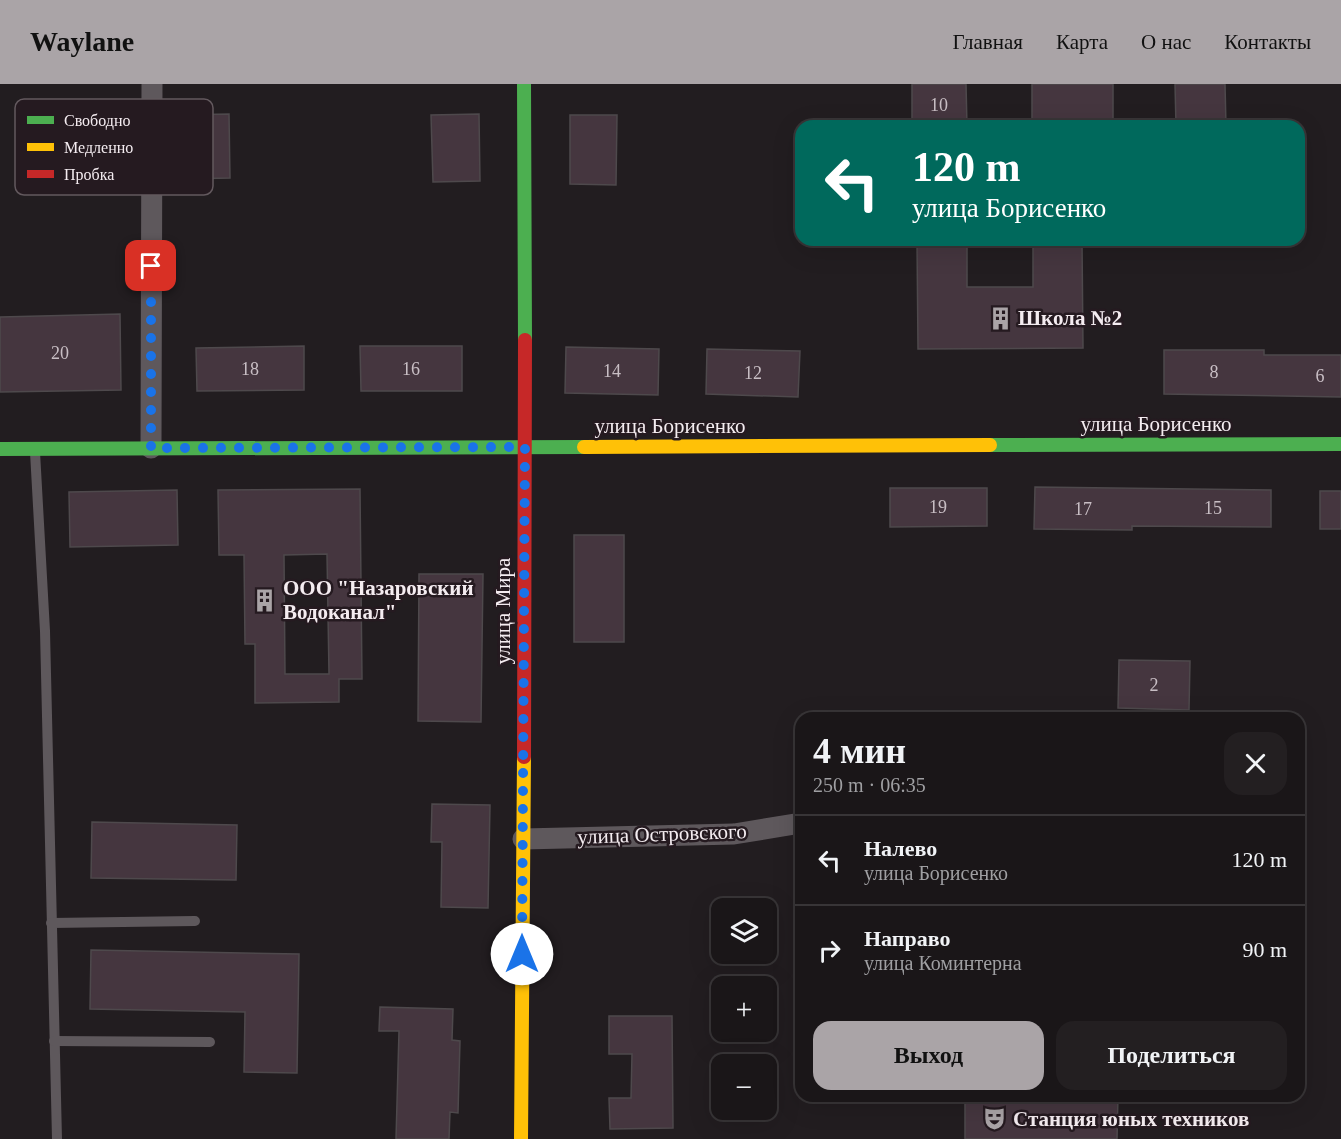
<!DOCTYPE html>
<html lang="ru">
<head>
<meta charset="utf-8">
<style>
  body { margin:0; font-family:Georgia,serif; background:#231f21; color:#f1f3f6; height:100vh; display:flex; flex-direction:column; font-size:22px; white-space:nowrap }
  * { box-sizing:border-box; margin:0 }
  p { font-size:20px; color:#9f9fa2 }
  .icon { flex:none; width:33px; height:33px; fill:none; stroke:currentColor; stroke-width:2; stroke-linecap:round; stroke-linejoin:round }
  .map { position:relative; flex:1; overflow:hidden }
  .panel { position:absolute; left:795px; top:628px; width:510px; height:390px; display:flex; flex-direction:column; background:#1a1618; border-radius:18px; box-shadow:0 6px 24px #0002,0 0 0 2px #383537 }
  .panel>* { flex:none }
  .top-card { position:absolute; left:795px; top:36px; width:510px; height:126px; border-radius:18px; box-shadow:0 6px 24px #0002,0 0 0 2px #383537; background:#00695c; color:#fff; overflow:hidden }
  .controls { position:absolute; left:711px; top:814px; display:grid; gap:12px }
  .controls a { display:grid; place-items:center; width:66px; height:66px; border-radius:12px; background:#1a1618; box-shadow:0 6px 24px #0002,0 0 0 2px #383537; font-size:30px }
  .pin { position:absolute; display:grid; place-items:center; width:51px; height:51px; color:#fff; margin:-26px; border-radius:12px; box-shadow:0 3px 9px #0006 }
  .me { position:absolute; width:66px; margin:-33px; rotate:0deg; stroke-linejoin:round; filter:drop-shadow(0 0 4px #0008) }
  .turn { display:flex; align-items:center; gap:21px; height:126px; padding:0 18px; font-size:27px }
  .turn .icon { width:78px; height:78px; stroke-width:2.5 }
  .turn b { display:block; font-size:42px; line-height:51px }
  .round { display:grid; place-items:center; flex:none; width:63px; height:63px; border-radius:18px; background:#231f21 }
  .summary { display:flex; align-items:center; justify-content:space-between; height:102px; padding:0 18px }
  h1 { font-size:36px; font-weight:800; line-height:45px }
  .button { display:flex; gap:12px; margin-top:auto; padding:12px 18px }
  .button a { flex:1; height:69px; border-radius:18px; background:#aaa4a7; color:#111; font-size:24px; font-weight:800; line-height:69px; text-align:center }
  .button a+a { background:#231f21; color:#f1f3f6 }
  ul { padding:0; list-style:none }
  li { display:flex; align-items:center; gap:18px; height:90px; padding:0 18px; border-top:2px solid #383537 }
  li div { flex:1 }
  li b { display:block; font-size:22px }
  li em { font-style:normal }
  header { display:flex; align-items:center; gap:36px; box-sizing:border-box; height:84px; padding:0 30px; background:#aaa4a7; color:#111 }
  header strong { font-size:28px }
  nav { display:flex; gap:33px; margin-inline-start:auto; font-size:21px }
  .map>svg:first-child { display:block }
  .building { fill:#45363f; stroke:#4e494c; stroke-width:1.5; fill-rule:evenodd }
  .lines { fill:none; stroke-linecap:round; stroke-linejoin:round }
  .lane { stroke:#5e585c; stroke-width:10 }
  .street { stroke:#5e585c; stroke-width:21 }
  .fast { stroke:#4caf50; stroke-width:14 }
  .slow { stroke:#ffc107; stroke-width:14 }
  .jam { stroke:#c62828; stroke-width:14 }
  .route { stroke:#1a73e8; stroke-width:10; stroke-dasharray:0 18 }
  .labels { text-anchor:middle; stroke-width:5; stroke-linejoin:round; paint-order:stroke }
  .number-label { font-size:18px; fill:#c8bec4 }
  .poi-label { font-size:21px; font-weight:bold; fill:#f4ecf0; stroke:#251a20; text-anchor:start }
  .street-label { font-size:21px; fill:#f4ecf0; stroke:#251a20 }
  .key { fill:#251a20; stroke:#63595e; stroke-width:1.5 }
  .key-label { font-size:16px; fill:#f4ecf0 }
</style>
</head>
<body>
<header>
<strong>Waylane</strong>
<nav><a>Главная</a><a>Карта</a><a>О нас</a><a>Контакты</a></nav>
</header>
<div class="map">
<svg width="1341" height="1055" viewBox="0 0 1341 1055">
  <rect width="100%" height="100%" fill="#221d20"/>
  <!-- building -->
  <g class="building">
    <polygon points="912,0 966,0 967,42 912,42"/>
    <rect x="1032" y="0" width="81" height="42"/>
    <polygon points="1175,0 1225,0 1226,42 1176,42"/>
    <polygon points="229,30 230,94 181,95 179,31"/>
    <polygon points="479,30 480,97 433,98 431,31"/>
    <polygon points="570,31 617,31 616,101 570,100"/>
    <polygon points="917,156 967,156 967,203 1033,203 1033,156 1082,156 1083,264 918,265"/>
    <polygon points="120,230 121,306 0,308 0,233"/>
    <polygon points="304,262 304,306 197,307 196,264"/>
    <polygon points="360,262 462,262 462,307 361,307"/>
    <polygon points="566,263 659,265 658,311 565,309"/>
    <polygon points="707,265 800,267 798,313 706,310"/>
    <polygon points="1164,266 1264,266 1264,271 1341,271 1341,313 1164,310"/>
    <polygon points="1035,403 1271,406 1271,443 1132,442 1132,446 1034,445"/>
    <polygon points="890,404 987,404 987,442 890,443"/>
    <path d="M360,405l2,190h-23v23l-84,1v-59h-10l-1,-89h-25l-1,-65zM327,470l2,120h-44l-1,-119z"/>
    <polygon points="177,406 178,461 70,463 69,408"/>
    <rect x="1320" y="407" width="21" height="38"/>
    <rect x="574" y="451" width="50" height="107"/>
    <polygon points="419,490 483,490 481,638 418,637"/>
    <polygon points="1119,576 1190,577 1189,626 1118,624"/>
    <polygon points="432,720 490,721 488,824 441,823 442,758 431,758"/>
    <polygon points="92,738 237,741 236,796 91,794"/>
    <polygon points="91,866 299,870 297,989 244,988 245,928 90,925"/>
    <polygon points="380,923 453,925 452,956 460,957 458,1029 450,1028 449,1055 396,1055 399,947 379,947"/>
    <polygon points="609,932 672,932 673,1044 610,1045 609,1014 631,1014 632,970 609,970"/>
    <polygon points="965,1012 1118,1012 1117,1055 965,1055"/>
  </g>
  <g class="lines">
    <!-- lane -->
    <g class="lane">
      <polyline points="35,368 45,547 57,1055"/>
      <polyline points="51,839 195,837"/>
      <polyline points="54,957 210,958"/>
    </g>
    <!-- street -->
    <g class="street">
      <polyline points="151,364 152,0"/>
      <polyline points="523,755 734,750 801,739"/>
    </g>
    <!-- fast -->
    <g class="fast">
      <polyline points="524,0 525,256"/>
      <polyline points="990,361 1341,360"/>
      <polyline points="0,365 584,363"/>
    </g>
    <!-- slow -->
    <g class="slow">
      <polyline points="584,363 990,361"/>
      <polyline points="521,1055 524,673"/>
    </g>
    <!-- jam -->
    <polyline class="jam" points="524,673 525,256"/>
  </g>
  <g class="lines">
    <!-- route -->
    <polyline class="route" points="151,182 151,364 525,363 522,870"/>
  </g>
  <!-- icons -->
  <defs>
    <symbol id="building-bare" viewBox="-9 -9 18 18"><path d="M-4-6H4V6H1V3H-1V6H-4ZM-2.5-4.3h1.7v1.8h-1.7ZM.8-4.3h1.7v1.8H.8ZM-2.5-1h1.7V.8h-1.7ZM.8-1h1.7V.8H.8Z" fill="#aaa4a7" stroke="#251a20" stroke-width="2.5" paint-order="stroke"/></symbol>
    <symbol id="theatre-bare" viewBox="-9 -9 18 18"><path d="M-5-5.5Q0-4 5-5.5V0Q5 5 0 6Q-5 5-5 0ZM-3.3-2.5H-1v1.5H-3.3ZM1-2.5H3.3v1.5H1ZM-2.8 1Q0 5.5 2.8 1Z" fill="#aaa4a7" stroke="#251a20" stroke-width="2.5" paint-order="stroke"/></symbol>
  </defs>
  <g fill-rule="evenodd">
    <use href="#building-bare" x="984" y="218" width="33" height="33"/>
    <use href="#building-bare" x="248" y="500" width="33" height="33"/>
    <use href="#theatre-bare" x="978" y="1018" width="33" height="33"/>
  </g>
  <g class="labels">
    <!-- number labels -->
    <g class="number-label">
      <text x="939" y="27">10</text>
      <text x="60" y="275">20</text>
      <text x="250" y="291">18</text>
      <text x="411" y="291">16</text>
      <text x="612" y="293">14</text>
      <text x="1214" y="294">8</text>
      <text x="753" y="295">12</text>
      <text x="1320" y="298">6</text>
      <text x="938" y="429">19</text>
      <text x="1213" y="430">15</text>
      <text x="1083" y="431">17</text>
      <text x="1154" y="607">2</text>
    </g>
    <!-- poi labels -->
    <g class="poi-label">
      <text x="1018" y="241">Школа №2</text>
      <text x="283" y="511">ООО "Назаровский<tspan x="283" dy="24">Водоканал"</tspan></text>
      <text x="1013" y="1042">Станция юных техников</text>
    </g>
    <!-- street labels -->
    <g class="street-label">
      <text x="1156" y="347">улица Борисенко</text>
      <text x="670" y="349">улица Борисенко</text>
      <text transform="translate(503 527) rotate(-90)" y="7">улица Мира</text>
      <text transform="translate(662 750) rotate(-2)" y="7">улица Островского</text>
    </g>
  </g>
  <!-- legend -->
  <rect x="15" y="15" width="198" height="96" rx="9" class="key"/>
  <rect x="27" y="32" width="27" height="8" fill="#4caf50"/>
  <rect x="27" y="59" width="27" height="8" fill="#ffc107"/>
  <rect x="27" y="86" width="27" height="8" fill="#c62828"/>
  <g class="key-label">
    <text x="64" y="42">Свободно</text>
    <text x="64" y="69">Медленно</text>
    <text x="64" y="96">Пробка</text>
  </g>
</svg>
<div class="controls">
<a><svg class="icon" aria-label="layers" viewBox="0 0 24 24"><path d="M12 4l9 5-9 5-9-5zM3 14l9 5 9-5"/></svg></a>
<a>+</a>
<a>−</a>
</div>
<div class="pin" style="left:151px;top:182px;background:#d93025"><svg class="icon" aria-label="arrive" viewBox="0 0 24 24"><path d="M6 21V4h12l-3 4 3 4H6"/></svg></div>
<svg class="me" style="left:522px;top:870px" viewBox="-20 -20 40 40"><circle r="19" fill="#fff"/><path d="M0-13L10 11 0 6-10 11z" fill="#1a73e8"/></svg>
<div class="top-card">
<div class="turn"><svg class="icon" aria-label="left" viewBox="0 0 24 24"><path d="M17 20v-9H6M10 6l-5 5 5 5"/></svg><div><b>120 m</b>улица Борисенко</div></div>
</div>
<section class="panel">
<div class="summary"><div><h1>4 мин</h1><p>250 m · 06:35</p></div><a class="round"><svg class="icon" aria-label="close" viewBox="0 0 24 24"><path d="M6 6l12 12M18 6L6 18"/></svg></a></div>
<ul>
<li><svg class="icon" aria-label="left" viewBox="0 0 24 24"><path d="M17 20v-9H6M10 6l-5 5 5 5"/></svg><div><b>Налево</b><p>улица Борисенко</p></div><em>120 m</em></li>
<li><svg class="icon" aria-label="right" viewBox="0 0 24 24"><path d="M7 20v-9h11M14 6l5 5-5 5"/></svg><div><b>Направо</b><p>улица Коминтерна</p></div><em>90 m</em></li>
</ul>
<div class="button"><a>Выход</a><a>Поделиться</a></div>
</section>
</div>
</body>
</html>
